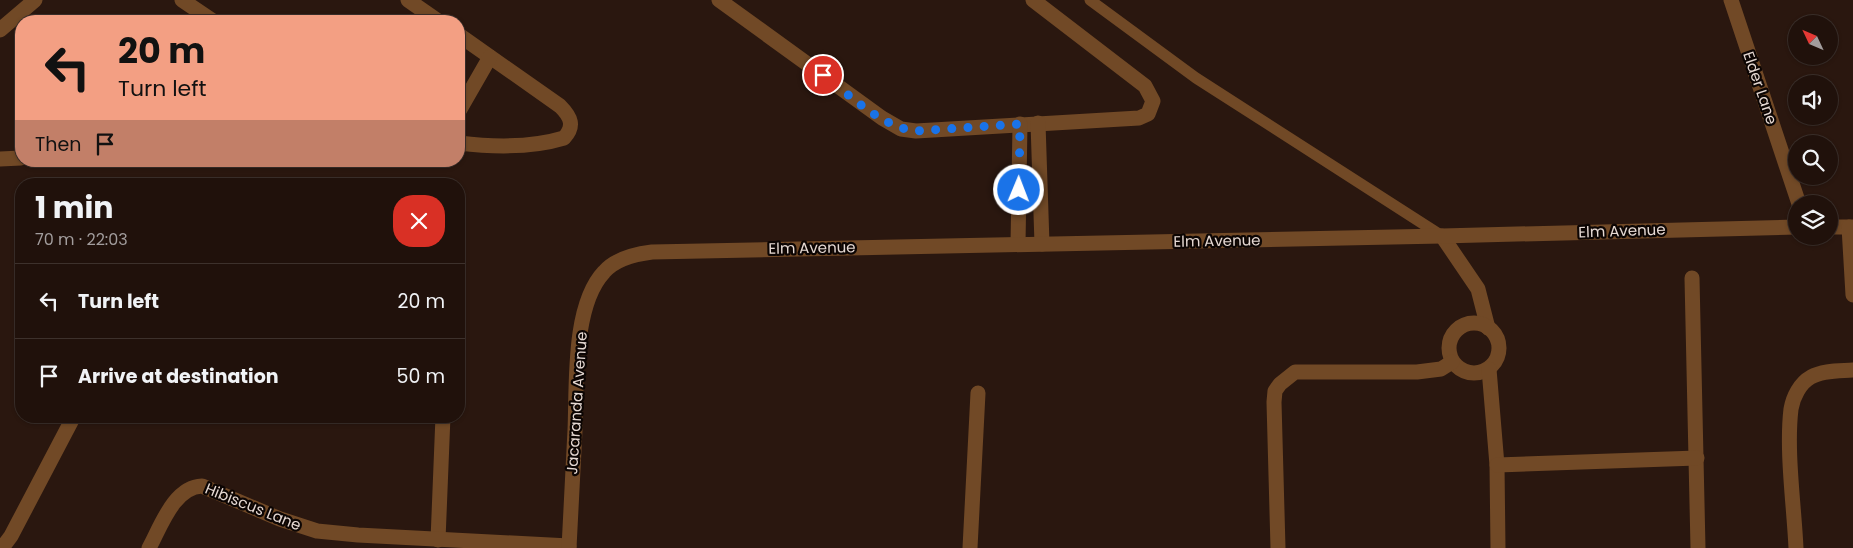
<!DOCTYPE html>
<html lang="en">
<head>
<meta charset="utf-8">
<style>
  body { margin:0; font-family:Poppins,sans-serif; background:#2d1f19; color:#f1f3f6; height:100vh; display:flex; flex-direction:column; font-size:19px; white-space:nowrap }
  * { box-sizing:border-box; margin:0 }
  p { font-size:16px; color:#a29d9d }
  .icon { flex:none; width:28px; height:28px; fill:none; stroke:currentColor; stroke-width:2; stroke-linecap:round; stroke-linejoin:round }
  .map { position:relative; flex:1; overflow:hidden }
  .details { position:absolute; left:15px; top:178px; width:450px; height:245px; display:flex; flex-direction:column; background:#20110b; border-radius:20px; box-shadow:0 1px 4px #0004,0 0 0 1px #3d312c }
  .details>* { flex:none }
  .top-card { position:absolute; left:15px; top:15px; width:450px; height:152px; border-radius:20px; box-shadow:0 1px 4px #0004,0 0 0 1px #3d312c; background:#f39f83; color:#111; overflow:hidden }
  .needle { width:32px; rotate:314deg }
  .buttons { position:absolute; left:1788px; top:15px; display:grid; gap:10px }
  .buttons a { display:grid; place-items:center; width:50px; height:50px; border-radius:50%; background:#20110b; box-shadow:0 1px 4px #0004,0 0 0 1px #3d312c; font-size:25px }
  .pin { position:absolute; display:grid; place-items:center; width:42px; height:42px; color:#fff; margin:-21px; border:2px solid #fff; border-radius:50%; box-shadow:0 1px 5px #0007 }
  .me { position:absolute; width:55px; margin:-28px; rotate:1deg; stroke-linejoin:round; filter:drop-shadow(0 0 4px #0008) }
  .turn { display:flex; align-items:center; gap:18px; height:105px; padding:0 20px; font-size:22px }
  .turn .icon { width:65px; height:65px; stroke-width:2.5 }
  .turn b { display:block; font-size:35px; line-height:42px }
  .then { display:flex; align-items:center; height:48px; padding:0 20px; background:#0003; gap:10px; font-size:19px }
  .round { display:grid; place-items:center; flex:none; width:52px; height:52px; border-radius:20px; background:#2d1f19 }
  .headline { display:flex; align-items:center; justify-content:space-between; height:85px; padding:0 20px }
  h1 { font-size:30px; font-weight:700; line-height:38px }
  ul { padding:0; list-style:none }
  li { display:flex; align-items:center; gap:15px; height:75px; padding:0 20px; border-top:1px solid #3d312c }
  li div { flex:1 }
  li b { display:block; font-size:19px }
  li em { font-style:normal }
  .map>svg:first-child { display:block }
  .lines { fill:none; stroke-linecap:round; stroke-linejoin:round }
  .lane { stroke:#714926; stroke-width:11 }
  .street { stroke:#714926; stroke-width:15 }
  .route { stroke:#1a73e8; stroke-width:9; stroke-dasharray:0 16.2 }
  .labels { text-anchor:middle; stroke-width:4.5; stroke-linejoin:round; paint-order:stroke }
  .street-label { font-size:15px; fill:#e6d9d3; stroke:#0c0503 }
</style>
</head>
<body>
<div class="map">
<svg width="1853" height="548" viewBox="0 0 1853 548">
  <rect width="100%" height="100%" fill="#2a170f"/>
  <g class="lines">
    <!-- lane -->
    <polyline class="lane" points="1090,0 1196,78 1442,236"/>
    <!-- street -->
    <g class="street">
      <polyline points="182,0 213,21"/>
      <polyline points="408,0 438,21"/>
      <polyline points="719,0 882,118 901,129 916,131 1139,118 1148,114 1153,101 1145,86 1033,0"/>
      <polyline points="1731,0 1799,204"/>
      <polyline points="0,30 35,0"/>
      <path d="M459,35l101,71c11,11 15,20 4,32 -33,10 -72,9 -105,5"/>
      <polyline points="459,111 490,57"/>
      <polyline points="1038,123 1042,244"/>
      <polyline points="0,159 21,158"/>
      <polyline points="1829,227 1853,227"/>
      <polyline points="1849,227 1853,295"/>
      <polyline points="1442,236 1478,289 1488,328"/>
      <polyline points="1018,244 1020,124"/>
      <polyline points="1692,278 1698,548"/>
      <circle cx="1474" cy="348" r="25"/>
      <polyline points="1489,369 1497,465 1498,548"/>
      <polyline points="1497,465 1697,458"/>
      <polyline points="438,540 443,416"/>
      <polyline points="2,548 11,536 74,416"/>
      <path d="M149,548c12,-22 25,-61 53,-62l78,33 37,12 41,4 211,11"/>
      <path d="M569,548c2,-39 4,-79 6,-118 2,-44 -3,-124 29,-158 11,-13 32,-18 48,-20l790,-16 354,-9"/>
      <polyline points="970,548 978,393"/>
      <polyline points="1278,548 1274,402 1275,391 1280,384 1295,372 1417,372 1441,369 1452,362"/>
      <path d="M1796,548c-2,-43 -10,-97 -5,-139 2,-12 9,-26 20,-32 12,-7 29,-6 42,-7"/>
    </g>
  </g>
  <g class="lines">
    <!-- route -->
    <path class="route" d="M823,75c27,20 58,52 93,56l104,-7 -1,66"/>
  </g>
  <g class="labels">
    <!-- street labels -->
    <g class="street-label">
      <text transform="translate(1760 88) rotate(71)" y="5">Elder Lane</text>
      <text transform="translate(1622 231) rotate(-2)" y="5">Elm Avenue</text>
      <text transform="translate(1217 241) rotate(-1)" y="5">Elm Avenue</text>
      <text transform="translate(812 248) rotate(-1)" y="5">Elm Avenue</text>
      <text transform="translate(577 403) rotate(-86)" y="5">Jacaranda Avenue</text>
      <text transform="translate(253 507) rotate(22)" y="5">Hibiscus Lane</text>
    </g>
  </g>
</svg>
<div class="buttons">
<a><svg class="needle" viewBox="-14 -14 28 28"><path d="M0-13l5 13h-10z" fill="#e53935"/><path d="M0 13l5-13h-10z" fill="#a29d9d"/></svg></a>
<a><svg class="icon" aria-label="sound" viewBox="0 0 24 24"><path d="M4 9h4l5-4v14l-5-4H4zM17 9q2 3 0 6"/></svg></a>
<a><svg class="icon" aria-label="search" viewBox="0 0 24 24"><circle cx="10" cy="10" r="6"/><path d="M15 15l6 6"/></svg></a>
<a><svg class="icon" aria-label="layers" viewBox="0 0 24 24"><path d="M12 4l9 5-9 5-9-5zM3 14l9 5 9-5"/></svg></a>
</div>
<div class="pin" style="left:823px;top:75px;background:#d93025"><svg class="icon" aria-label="arrive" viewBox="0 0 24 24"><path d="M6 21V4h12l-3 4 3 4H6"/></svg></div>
<svg class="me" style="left:1019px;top:190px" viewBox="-20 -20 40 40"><circle r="17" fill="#1a73e8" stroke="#fff" stroke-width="3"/><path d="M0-11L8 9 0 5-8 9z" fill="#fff"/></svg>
<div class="top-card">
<div class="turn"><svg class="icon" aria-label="left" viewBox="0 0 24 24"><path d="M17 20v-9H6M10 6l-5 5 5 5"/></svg><div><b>20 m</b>Turn left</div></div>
<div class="then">Then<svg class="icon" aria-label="arrive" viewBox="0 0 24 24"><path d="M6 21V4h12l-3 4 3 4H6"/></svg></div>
</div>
<section class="details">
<div class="headline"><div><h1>1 min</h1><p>70 m · 22:03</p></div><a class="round" style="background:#d93025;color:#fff"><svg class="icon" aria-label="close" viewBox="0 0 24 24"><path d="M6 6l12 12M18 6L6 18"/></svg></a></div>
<ul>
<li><svg class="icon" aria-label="left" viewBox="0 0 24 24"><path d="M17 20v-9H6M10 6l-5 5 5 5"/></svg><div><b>Turn left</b></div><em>20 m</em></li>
<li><svg class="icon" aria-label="arrive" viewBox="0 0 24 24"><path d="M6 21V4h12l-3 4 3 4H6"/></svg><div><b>Arrive at destination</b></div><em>50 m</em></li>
</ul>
</section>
</div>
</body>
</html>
